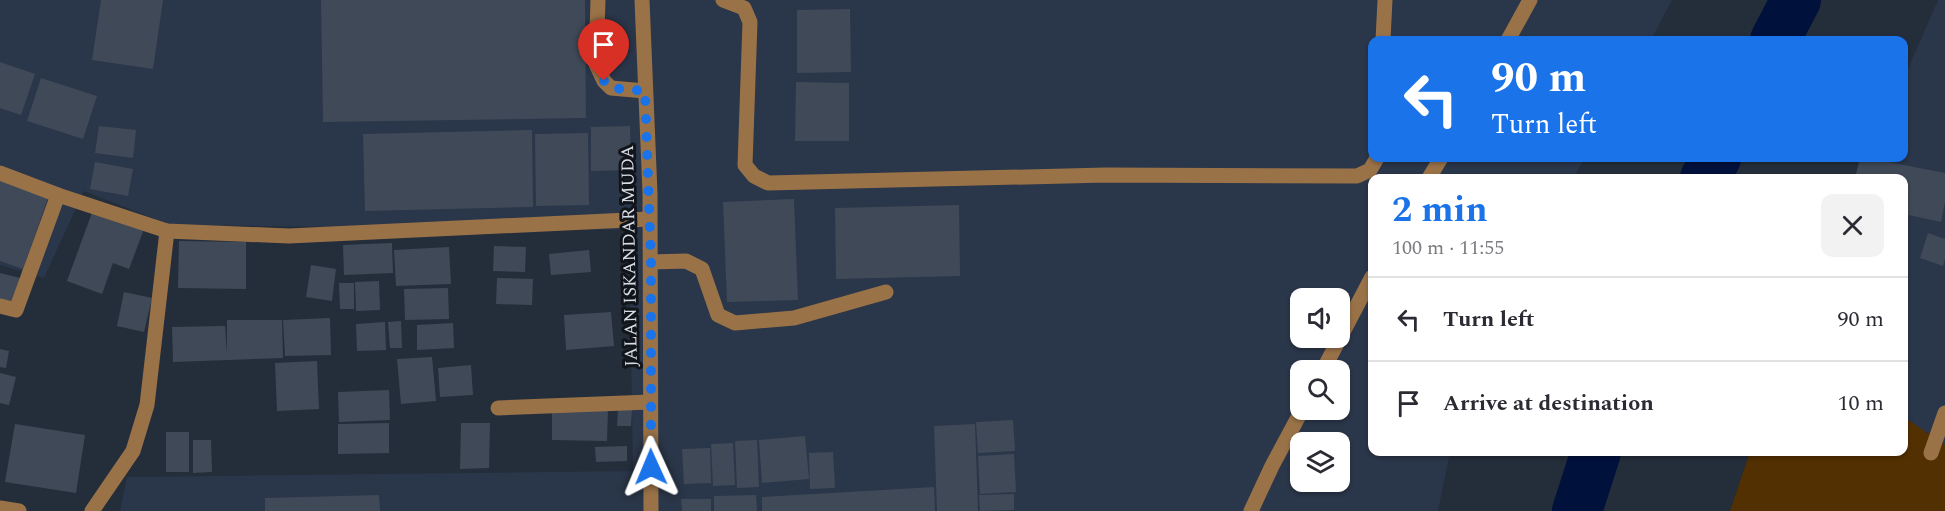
<!DOCTYPE html>
<html lang="en">
<head>
<meta charset="utf-8">
<style>
  body { margin:0; font-family:Spectral,serif; background:#f2f2f3; color:#2b2b33; height:100vh; display:flex; flex-direction:column; font-size:22px; white-space:nowrap }
  * { box-sizing:border-box; margin:0 }
  p { font-size:20px; color:#7c7c81 }
  .icon { flex:none; width:33px; height:33px; fill:none; stroke:currentColor; stroke-width:2; stroke-linecap:round; stroke-linejoin:round }
  .map { position:relative; flex:1; overflow:hidden }
  .side { position:absolute; left:1368px; top:174px; width:540px; height:282px; display:flex; flex-direction:column; background:#fff; border-radius:12px; box-shadow:0 2px 4px #0004 }
  .side>* { flex:none }
  .banner { position:absolute; left:1368px; top:36px; width:540px; height:126px; border-radius:12px; box-shadow:0 2px 4px #0004; background:#1a73e8; color:#fff; overflow:hidden }
  .tools { position:absolute; left:1290px; top:288px; display:grid; gap:12px }
  .tools a { display:grid; place-items:center; width:60px; height:60px; border-radius:12px; background:#fff; box-shadow:0 2px 4px #0004; font-size:30px }
  .pin { position:absolute; display:grid; place-items:center; width:51px; height:51px; color:#fff; margin:-62px -26px; border-radius:50% 50% 50% 0; rotate:-45deg; box-shadow:0 0 6px #0007 }
  .pin .icon { rotate:45deg }
  .me { position:absolute; width:66px; margin:-33px; rotate:359deg; stroke-linejoin:round; filter:drop-shadow(0 0 4px #0008) }
  .turn { display:flex; align-items:center; gap:21px; height:126px; padding:0 24px; font-size:27px }
  .turn .icon { width:78px; height:78px; stroke-width:2.5 }
  .turn b { display:block; font-size:42px; line-height:51px }
  .round { display:grid; place-items:center; flex:none; width:63px; height:63px; border-radius:12px; background:#f2f2f3 }
  .headline { display:flex; align-items:center; justify-content:space-between; height:102px; padding:0 24px }
  h1 { font-size:36px; font-weight:700; line-height:45px; color:#1a73e8 }
  ul { padding:0; list-style:none }
  li { display:flex; align-items:center; gap:18px; height:84px; padding:0 24px; border-top:2px solid #e1e1e2 }
  li div { flex:1 }
  li b { display:block; font-size:22px }
  li em { font-style:normal }
  .map>svg:first-child { display:block }
  .built { fill:#2a3649; fill-rule:evenodd }
  .green { fill:#533001 }
  .lines { fill:none; stroke-linecap:round; stroke-linejoin:round }
  .river { stroke:#00113c; stroke-width:50 }
  .building { fill:#404957 }
  .minor { stroke:#9a7248; stroke-width:15 }
  .route { stroke:#1a73e8; stroke-width:10; stroke-dasharray:0 18 }
  .labels { text-anchor:middle; stroke-width:6; stroke-linejoin:round; paint-order:stroke }
  .street-label { font-size:18px; fill:#d8dee6; stroke:#11151b }
</style>
</head>
<body>
<div class="map">
<svg width="1945" height="511" viewBox="0 0 1945 511">
  <rect width="100%" height="100%" fill="#242d3a"/>
  <!-- built -->
  <g class="built">
    <path d="M0,0h1672l-21,40h-279v118h213l-12,20h-201v274h78l-12,59h-1318l7,-34 506,-6 -4,-241 -459,-5 -86,-34 -40,87 -44,-13zM1300,298h40v40h-40zM1300,370h40v40h-40zM1300,442h40v40h-40z"/>
    <polygon points="1938,0 1945,0 1945,445 1904,417 1904,178 1859,178 1869,158 1904,158 1904,78"/>
  </g>
  <!-- green -->
  <polygon class="green" points="1904,417 1945,445 1945,511 1730,511 1750,452 1904,452"/>
  <g class="lines">
    <!-- river -->
    <g class="river">
      <polyline points="1775,40 1796,0"/>
      <polyline points="1705,178 1716,158"/>
      <polyline points="1577,511 1596,452"/>
    </g>
  </g>
  <!-- building -->
  <g class="building">
    <polygon points="101,0 163,0 153,69 92,60"/>
    <polygon points="321,0 585,0 586,118 323,122"/>
    <polygon points="850,9 851,72 797,73 797,10"/>
    <polygon points="0,62 35,74 21,115 0,108"/>
    <polygon points="41,78 97,96 83,139 27,121"/>
    <polygon points="796,82 849,83 849,141 795,141"/>
    <polygon points="99,126 136,130 133,158 95,153"/>
    <polygon points="630,126 631,170 591,171 591,127"/>
    <polygon points="532,130 533,207 365,211 363,134"/>
    <polygon points="588,133 589,205 536,206 535,134"/>
    <polygon points="1860,158 1868,158 1945,173 1945,202 1941,222 1904,214 1904,178 1855,178"/>
    <polygon points="95,162 133,169 128,196 90,189"/>
    <polygon points="0,178 49,195 23,269 0,261"/>
    <polygon points="794,199 798,300 727,302 723,202"/>
    <polygon points="959,205 960,276 836,279 835,208"/>
    <polygon points="93,210 144,229 129,269 113,263 102,294 67,281"/>
    <polygon points="1928,233 1945,239 1945,259 1943,266 1920,258"/>
    <polygon points="179,241 246,242 246,289 178,288"/>
    <polygon points="392,243 393,273 344,275 343,245"/>
    <polygon points="494,246 526,247 525,272 493,271"/>
    <polygon points="449,247 451,284 396,286 394,250"/>
    <polygon points="589,250 591,272 551,275 549,254"/>
    <polygon points="311,265 336,269 332,301 306,297"/>
    <polygon points="0,273 20,278 13,303 0,299"/>
    <polygon points="497,278 533,279 532,305 496,304"/>
    <polygon points="379,281 380,310 356,311 355,282"/>
    <polygon points="339,283 354,283 354,309 340,309"/>
    <polygon points="448,288 449,319 405,320 404,289"/>
    <polygon points="124,292 152,298 144,332 117,326"/>
    <polygon points="611,312 614,346 566,350 564,315"/>
    <polygon points="330,318 331,355 285,356 283,320"/>
    <polygon points="227,320 282,320 283,358 173,362 172,327 225,326 227,353"/>
    <polygon points="401,321 402,348 390,348 388,322"/>
    <polygon points="385,322 386,350 357,351 356,324"/>
    <polygon points="453,323 454,348 417,350 417,325"/>
    <polygon points="0,349 9,351 6,368 0,367"/>
    <polygon points="432,357 436,401 401,404 397,359"/>
    <polygon points="317,361 319,409 277,411 275,363"/>
    <polygon points="471,365 473,395 440,397 438,368"/>
    <polygon points="0,373 16,377 9,405 0,403"/>
    <polygon points="389,390 390,420 339,422 338,392"/>
    <polygon points="552,407 608,409 607,441 552,440"/>
    <polygon points="618,409 632,410 631,426 617,426"/>
    <polygon points="1013,420 1015,451 978,453 976,422"/>
    <polygon points="389,423 389,453 338,454 338,424"/>
    <polygon points="461,423 490,423 489,468 460,469"/>
    <polygon points="15,424 85,435 76,493 5,482"/>
    <polygon points="975,424 978,511 937,511 934,426"/>
    <rect x="166" y="432" width="23" height="40"/>
    <polygon points="805,436 809,479 762,483 759,440"/>
    <polygon points="193,440 211,440 212,472 193,473"/>
    <polygon points="757,440 759,487 737,488 735,441"/>
    <polygon points="733,443 735,485 713,486 711,444"/>
    <polygon points="627,446 627,461 596,462 595,447"/>
    <polygon points="710,448 711,483 684,484 682,449"/>
    <polygon points="833,452 835,488 810,489 809,453"/>
    <polygon points="1014,454 1016,492 980,494 978,456"/>
    <polygon points="934,487 935,511 762,511 762,497"/>
    <polygon points="1014,494 1014,510 980,511 979,495"/>
    <polygon points="379,495 380,511 265,511 265,498"/>
    <polygon points="756,495 757,511 714,511 714,496"/>
    <polygon points="681,499 711,499 711,511 682,511"/>
  </g>
  <g class="lines">
    <!-- minor -->
    <g class="minor">
      <polyline points="598,0 596,64 604,81 611,88 645,91"/>
      <polyline points="642,0 650,193 651,511"/>
      <polyline points="723,0 744,8 750,22 745,165 754,176 768,183 1106,175 1357,176 1370,170 1377,158"/>
      <polyline points="1383,40 1385,0"/>
      <polyline points="1508,40 1530,0"/>
      <polyline points="0,173 58,195 167,231 289,236 649,219"/>
      <polyline points="1429,178 1441,158"/>
      <polyline points="651,262 686,261 702,269 718,315 735,323 794,318 886,292"/>
      <polyline points="0,306 16,310 58,195"/>
      <polyline points="1323,370 1372,277"/>
      <polyline points="498,408 650,402"/>
      <polyline points="1931,453 1945,413"/>
      <polyline points="0,508 19,511"/>
      <polyline points="92,511 133,451 147,405 167,231"/>
      <polyline points="1251,511 1272,466 1302,410"/>
    </g>
  </g>
  <g class="lines">
    <!-- route -->
    <polyline class="route" points="604,81 611,88 645,91 651,262 651,467"/>
  </g>
  <g class="labels">
    <!-- street labels -->
    <g class="street-label">
      <text transform="translate(629 256) rotate(-91)" y="6">JALAN ISKANDAR MUDA</text>
    </g>
  </g>
</svg>
<div class="tools">
<a><svg class="icon" aria-label="sound" viewBox="0 0 24 24"><path d="M4 9h4l5-4v14l-5-4H4zM17 9q2 3 0 6"/></svg></a>
<a><svg class="icon" aria-label="search" viewBox="0 0 24 24"><circle cx="10" cy="10" r="6"/><path d="M15 15l6 6"/></svg></a>
<a><svg class="icon" aria-label="layers" viewBox="0 0 24 24"><path d="M12 4l9 5-9 5-9-5zM3 14l9 5 9-5"/></svg></a>
</div>
<div class="pin" style="left:604px;top:81px;background:#d93025"><svg class="icon" aria-label="arrive" viewBox="0 0 24 24"><path d="M6 21V4h12l-3 4 3 4H6"/></svg></div>
<svg class="me" style="left:651px;top:467px" viewBox="-20 -20 40 40"><path d="M0-17L14 15 0 8-14 15z" fill="#1a73e8" stroke="#fff" stroke-width="4"/></svg>
<div class="banner">
<div class="turn"><svg class="icon" aria-label="left" viewBox="0 0 24 24"><path d="M17 20v-9H6M10 6l-5 5 5 5"/></svg><div><b>90 m</b>Turn left</div></div>
</div>
<section class="side">
<div class="headline"><div><h1>2 min</h1><p>100 m · 11:55</p></div><a class="round"><svg class="icon" aria-label="close" viewBox="0 0 24 24"><path d="M6 6l12 12M18 6L6 18"/></svg></a></div>
<ul>
<li><svg class="icon" aria-label="left" viewBox="0 0 24 24"><path d="M17 20v-9H6M10 6l-5 5 5 5"/></svg><div><b>Turn left</b></div><em>90 m</em></li>
<li><svg class="icon" aria-label="arrive" viewBox="0 0 24 24"><path d="M6 21V4h12l-3 4 3 4H6"/></svg><div><b>Arrive at destination</b></div><em>10 m</em></li>
</ul>
</section>
</div>
</body>
</html>
